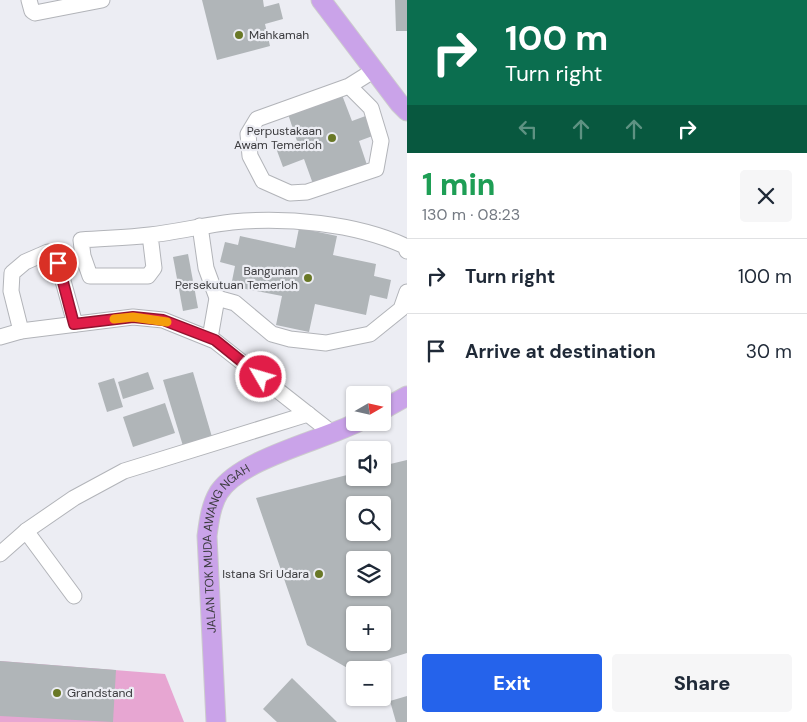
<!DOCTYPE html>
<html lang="en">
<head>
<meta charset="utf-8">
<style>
  body { margin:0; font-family:"DM Sans",sans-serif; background:#f6f6f7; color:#1f2937; height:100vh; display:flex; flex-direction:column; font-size:19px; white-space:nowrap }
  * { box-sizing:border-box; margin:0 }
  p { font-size:16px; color:#747a83 }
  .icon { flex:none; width:28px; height:28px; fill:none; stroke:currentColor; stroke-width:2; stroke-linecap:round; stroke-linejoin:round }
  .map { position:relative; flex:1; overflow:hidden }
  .drawer { display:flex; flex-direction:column; background:#fff; width:400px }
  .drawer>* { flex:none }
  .hud { background:#0b6e4f; color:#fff; overflow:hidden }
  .needle { width:32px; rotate:81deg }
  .fabs { position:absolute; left:346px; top:386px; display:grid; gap:10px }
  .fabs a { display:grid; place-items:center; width:45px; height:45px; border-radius:5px; background:#fff; box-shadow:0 1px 4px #0004; font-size:25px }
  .pin { position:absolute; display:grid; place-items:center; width:42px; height:42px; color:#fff; margin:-21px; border:2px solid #fff; border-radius:50%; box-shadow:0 1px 5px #0007 }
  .me { position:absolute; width:55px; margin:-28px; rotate:308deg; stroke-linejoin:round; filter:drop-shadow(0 0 4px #0008) }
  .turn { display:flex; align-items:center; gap:18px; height:105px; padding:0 15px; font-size:22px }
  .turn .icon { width:65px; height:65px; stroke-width:2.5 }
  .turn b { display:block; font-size:35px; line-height:42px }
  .lanes { display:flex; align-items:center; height:48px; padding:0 15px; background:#0003; justify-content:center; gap:25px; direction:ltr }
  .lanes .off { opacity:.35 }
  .round { display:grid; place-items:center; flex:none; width:52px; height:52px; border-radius:5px; background:#f6f6f7 }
  .summary { display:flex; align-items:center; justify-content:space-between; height:85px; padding:0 15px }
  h1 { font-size:30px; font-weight:800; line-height:38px; color:#1e9e55 }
  .button { display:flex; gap:10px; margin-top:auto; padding:10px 15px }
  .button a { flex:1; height:58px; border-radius:5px; background:#2563eb; color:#fff; font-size:20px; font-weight:800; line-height:58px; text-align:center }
  .button a+a { background:#f6f6f7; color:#1f2937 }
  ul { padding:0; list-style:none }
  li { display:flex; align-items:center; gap:15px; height:75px; padding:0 15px; border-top:1px solid #e0e1e3 }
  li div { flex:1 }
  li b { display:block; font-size:19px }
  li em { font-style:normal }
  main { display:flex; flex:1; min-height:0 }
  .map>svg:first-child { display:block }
  .green { fill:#e7a6d2 }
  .building { fill:#b0b5b8; fill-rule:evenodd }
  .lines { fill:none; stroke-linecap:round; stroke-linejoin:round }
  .minor-casing { stroke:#b2b4b9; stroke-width:17 }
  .major-casing { stroke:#cccccd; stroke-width:21 }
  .minor { stroke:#fff; stroke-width:15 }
  .major { stroke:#caa3e9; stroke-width:19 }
  .route-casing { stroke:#92132f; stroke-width:12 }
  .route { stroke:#e11d48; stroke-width:9 }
  .slow { stroke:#f59e0b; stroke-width:9 }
  .poi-dot { fill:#697826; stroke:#ecedf3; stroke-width:2 }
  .labels { text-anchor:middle; stroke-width:4.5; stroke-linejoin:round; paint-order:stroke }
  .poi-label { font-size:12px; fill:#3b3b3e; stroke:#ecedf3; text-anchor:end }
  .street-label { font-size:12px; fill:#3b3b3e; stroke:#ecedf3 }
</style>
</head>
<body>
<main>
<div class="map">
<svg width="407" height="722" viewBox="0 0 407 722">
  <rect width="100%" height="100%" fill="#ecedf3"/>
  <!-- green -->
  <polygon class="green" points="0,661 165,674 184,722 0,722"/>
  <!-- building -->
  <g class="building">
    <polygon points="202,0 263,0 264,7 279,3 283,19 265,24 270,46 217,60"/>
    <polygon points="395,0 407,0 407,31 396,31"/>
    <polygon points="342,95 352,121 371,114 378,134 359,141 367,165 313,184 304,159 283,167 276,148 297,141 288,114"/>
    <polygon points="299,228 337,236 333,255 376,264 374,276 391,280 387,299 370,295 366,315 315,304 309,332 276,325 282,296 231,286 235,266 220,262 225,242 238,245 240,236 295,248"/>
    <polygon points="188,254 198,308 183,311 173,257"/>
    <polygon points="148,372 154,389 123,399 118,382"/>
    <polygon points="193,372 212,437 183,446 163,380"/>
    <polygon points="114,378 123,407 107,412 98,383"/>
    <polygon points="165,403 175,433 133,447 123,417"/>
    <path d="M407,460v193l-56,17 -44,-25 -51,-147 99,-25v5h27v-12zM355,505h27v27h-27zM355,560h27v28h-27zM355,615h27v27h-27z"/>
    <polygon points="0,661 116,670 113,722 0,716"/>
    <polygon points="292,678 337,722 277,722 263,709"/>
    <polygon points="407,696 407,722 396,722 390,701"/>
  </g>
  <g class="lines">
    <defs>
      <g id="minor">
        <polyline points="29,0 32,11 35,13 102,0"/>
        <polyline points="349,86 371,108 381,141 376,169 307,192 290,193 263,181 250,156 248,134 257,119 349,86 373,71"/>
        <polyline points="200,226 206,268 217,298 210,338"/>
        <path d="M150,235l4,33 -6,8h-58l-7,-20 -2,-16c23,-2 46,-2 69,-5 27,-3 55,-10 82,-13 54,-5 123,1 173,24l2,5"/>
        <polyline points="217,298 235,303 272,334 290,339 326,343 370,334 401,309 407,292"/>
        <polyline points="21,331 11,291 12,273 25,262 48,252 54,255 58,263 75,324"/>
        <polyline points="0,337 21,331 133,317 163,320 215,341 332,433"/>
        <polyline points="26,531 74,596"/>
        <polyline points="0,554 26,531 74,498 124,471 308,414"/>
      </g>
      <g id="major">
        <polyline points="321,0 399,103 407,111"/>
        <polyline points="382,410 407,396"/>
        <path id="s1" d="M216,722l-9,-186c2,-15 4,-31 12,-44 23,-34 102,-51 139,-70"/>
      </g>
    </defs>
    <!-- minor casing -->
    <use href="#minor" class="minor-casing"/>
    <!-- major casing -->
    <use href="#major" class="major-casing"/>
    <!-- minor -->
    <use href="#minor" class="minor"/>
    <!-- major -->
    <use href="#major" class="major"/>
  </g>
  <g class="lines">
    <defs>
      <polyline id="route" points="58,263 74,324 133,317 163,320 215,340 261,377"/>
    </defs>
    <!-- route casing -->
    <use href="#route" class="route-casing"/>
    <!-- route -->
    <use href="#route" class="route"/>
    <!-- slow -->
    <polyline class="slow" points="114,319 133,317 167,322"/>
  </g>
  <!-- markers -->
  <g class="poi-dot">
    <circle cx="239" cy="35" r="5"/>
    <circle cx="332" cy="138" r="5"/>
    <circle cx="308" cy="278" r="5"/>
    <circle cx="319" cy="574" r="5"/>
    <circle cx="57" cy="693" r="5"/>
  </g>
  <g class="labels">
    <!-- poi labels -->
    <g class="poi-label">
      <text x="249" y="39" text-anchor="start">Mahkamah</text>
      <text x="322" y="135">Perpustakaan<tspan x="322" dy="14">Awam Temerloh</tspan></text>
      <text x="298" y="275">Bangunan<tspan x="298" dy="14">Persekutuan Temerloh</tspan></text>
      <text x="309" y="578">Istana Sri Udara</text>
      <text x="67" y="697" text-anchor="start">Grandstand</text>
    </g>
    <!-- street labels -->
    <g class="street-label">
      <text dy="4" stroke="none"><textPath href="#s1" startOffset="180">JALAN TOK MUDA AWANG NGAH</textPath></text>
    </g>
  </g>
</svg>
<div class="fabs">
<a><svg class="needle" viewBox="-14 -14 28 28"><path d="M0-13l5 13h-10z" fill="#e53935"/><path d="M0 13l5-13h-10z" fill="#747a83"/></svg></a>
<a><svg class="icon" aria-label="sound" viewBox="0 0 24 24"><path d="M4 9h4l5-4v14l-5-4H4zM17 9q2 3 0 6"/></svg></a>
<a><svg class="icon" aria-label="search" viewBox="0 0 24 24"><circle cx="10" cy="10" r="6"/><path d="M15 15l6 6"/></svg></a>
<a><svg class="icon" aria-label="layers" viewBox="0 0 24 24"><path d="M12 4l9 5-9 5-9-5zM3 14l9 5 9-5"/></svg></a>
<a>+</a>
<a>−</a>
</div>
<div class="pin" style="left:58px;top:263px;background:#d93025"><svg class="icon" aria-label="arrive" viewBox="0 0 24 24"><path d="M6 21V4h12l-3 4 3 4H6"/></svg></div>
<svg class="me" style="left:261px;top:377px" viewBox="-20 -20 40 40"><circle r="17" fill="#e11d48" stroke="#fff" stroke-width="3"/><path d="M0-11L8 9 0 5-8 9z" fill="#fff"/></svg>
</div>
<section class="drawer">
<div class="hud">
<div class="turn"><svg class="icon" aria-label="right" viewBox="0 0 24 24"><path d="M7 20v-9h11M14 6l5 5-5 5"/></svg><div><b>100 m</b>Turn right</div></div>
<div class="lanes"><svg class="icon off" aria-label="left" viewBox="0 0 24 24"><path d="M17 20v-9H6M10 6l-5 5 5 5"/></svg><svg class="icon off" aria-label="ahead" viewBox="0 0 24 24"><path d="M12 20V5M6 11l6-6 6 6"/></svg><svg class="icon off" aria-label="ahead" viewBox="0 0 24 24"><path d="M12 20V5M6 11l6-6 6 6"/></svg><svg class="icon" aria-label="right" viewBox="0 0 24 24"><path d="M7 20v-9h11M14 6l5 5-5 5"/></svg></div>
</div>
<div class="summary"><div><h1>1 min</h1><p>130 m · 08:23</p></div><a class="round"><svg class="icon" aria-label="close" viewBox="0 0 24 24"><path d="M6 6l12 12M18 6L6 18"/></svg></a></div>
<ul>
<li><svg class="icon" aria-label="right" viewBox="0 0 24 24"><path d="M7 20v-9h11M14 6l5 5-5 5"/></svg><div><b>Turn right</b></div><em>100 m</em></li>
<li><svg class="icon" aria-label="arrive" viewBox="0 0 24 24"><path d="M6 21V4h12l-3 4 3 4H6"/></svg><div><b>Arrive at destination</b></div><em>30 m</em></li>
</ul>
<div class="button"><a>Exit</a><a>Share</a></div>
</section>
</main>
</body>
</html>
